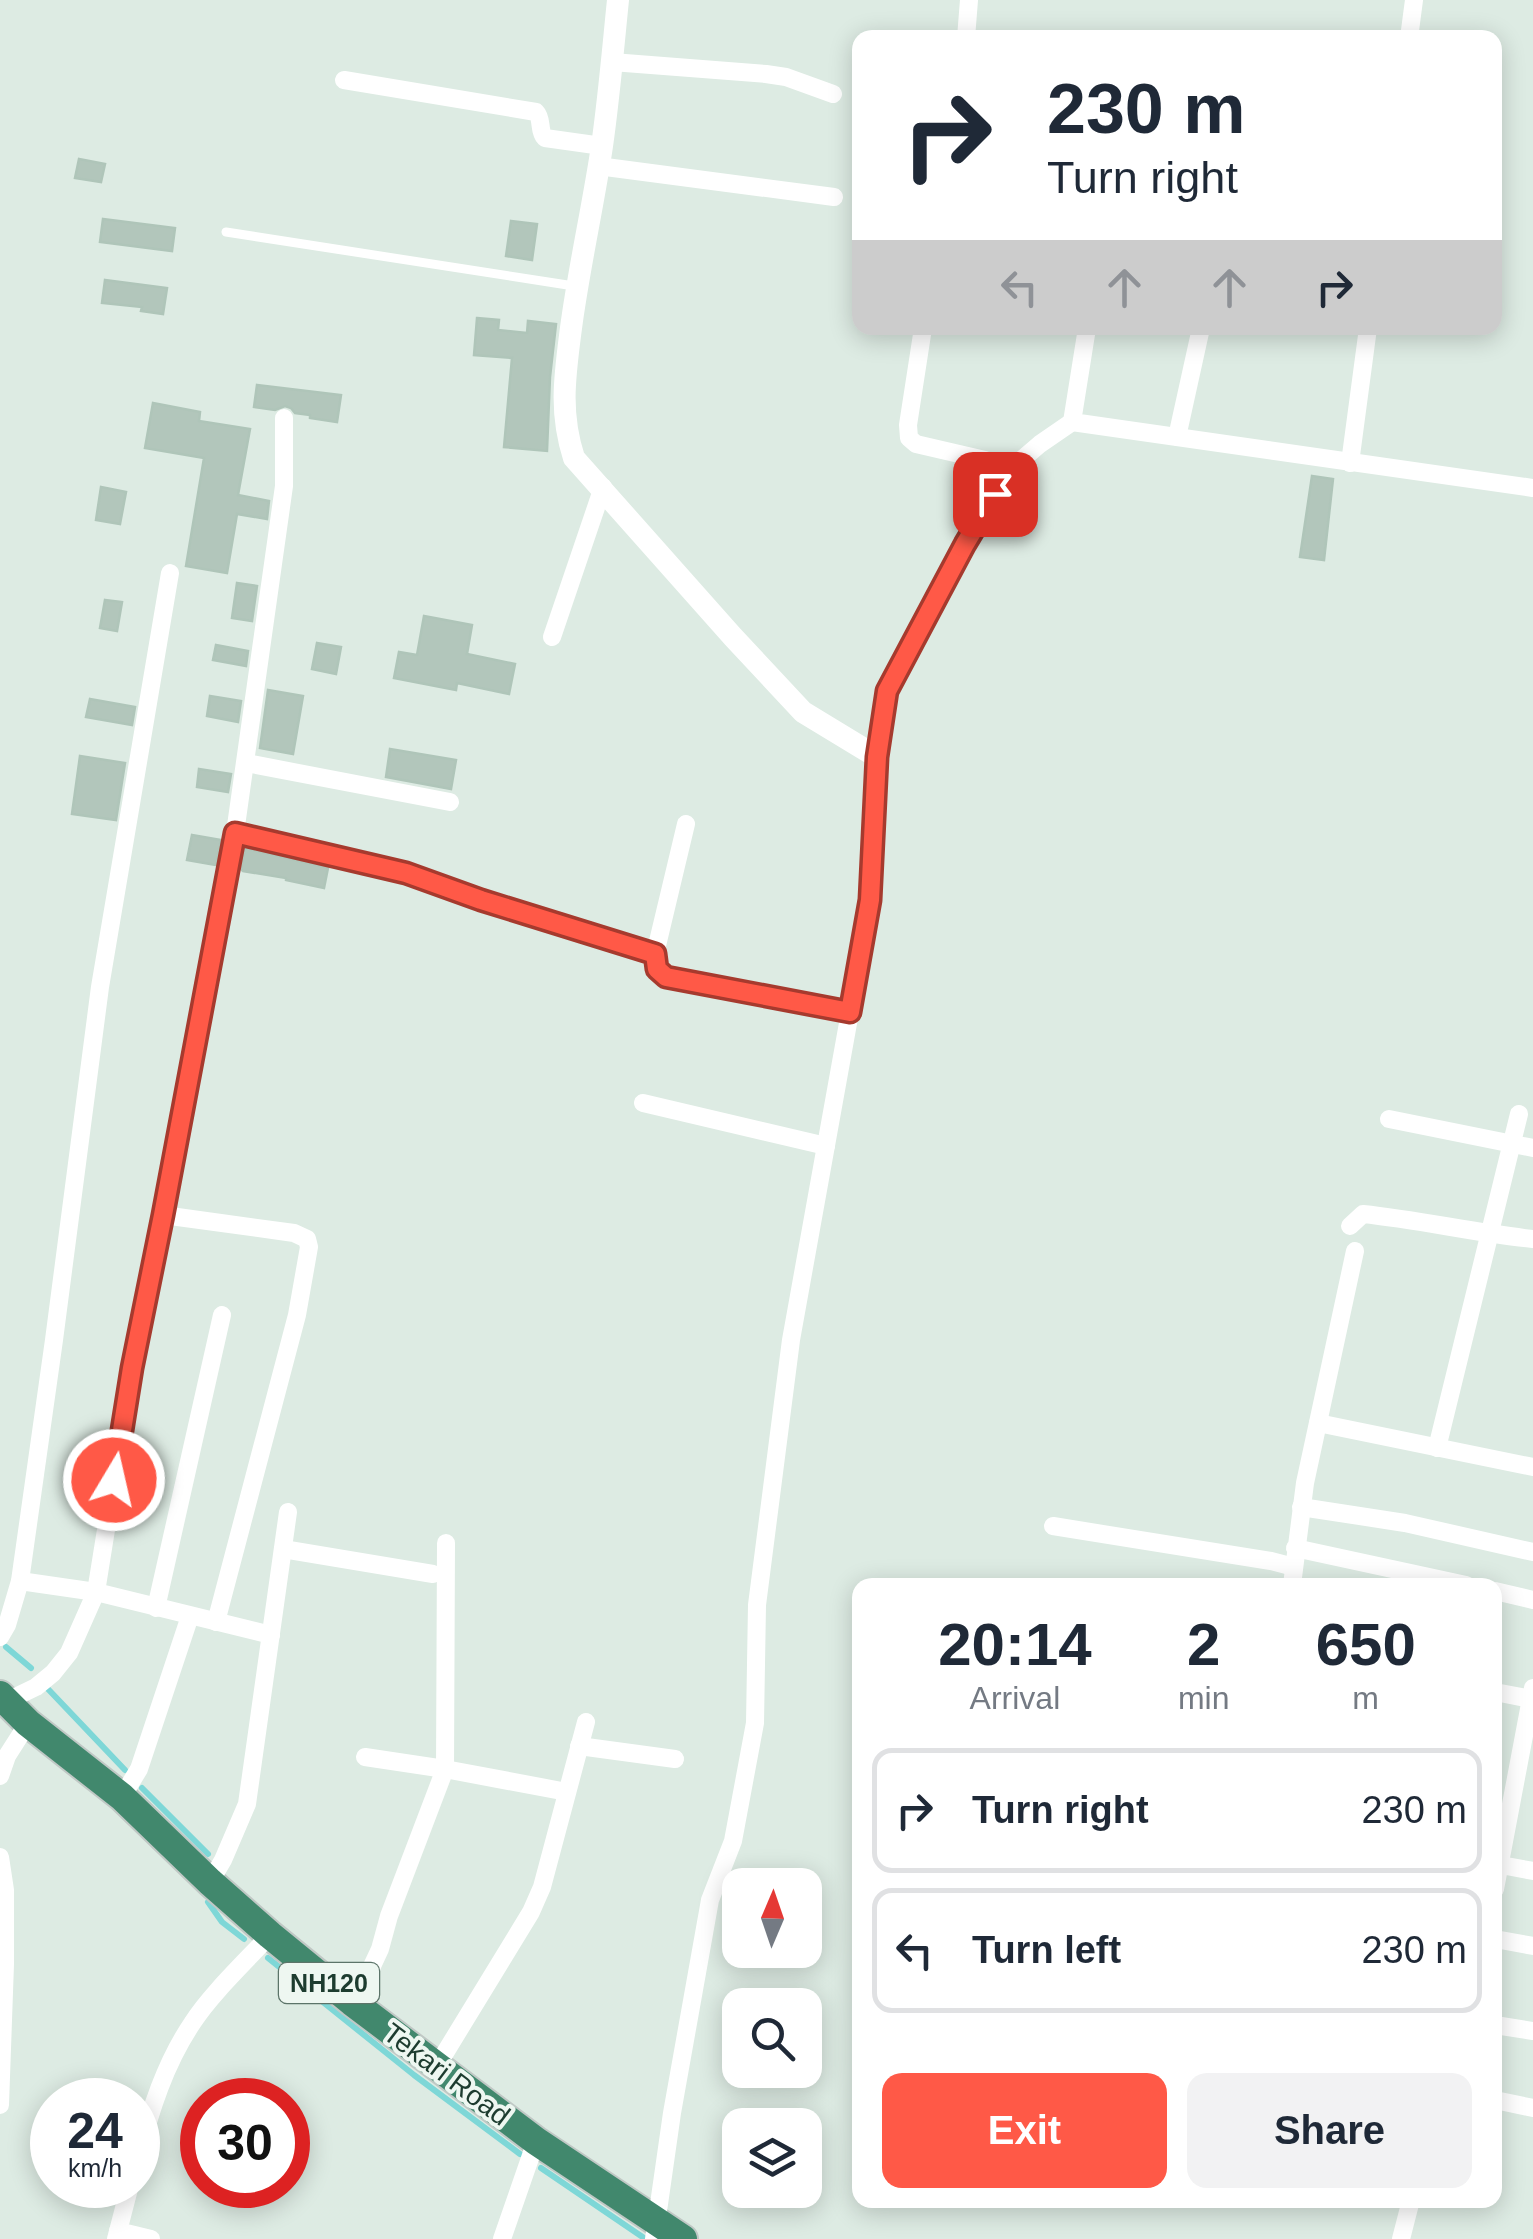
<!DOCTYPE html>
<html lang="en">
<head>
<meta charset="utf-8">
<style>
  body { margin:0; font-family:Helvetica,sans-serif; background:#f2f2f3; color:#1f2937; height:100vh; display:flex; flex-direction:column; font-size:38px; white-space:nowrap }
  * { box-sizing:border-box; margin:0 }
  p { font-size:32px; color:#747a83 }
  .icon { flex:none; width:55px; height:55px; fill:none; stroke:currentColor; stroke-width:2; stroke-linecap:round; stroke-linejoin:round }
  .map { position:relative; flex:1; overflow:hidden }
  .drawer { position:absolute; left:852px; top:1578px; width:650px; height:630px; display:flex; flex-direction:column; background:#fff; border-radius:20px; box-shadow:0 5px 25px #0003 }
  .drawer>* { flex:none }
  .top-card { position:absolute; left:852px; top:30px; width:650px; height:305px; border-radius:20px; box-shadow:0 5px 25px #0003; background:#fff; color:#1f2937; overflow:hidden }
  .needle { width:65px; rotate:2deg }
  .fabs { position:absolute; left:722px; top:1868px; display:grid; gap:20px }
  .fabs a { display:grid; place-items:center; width:100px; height:100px; border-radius:20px; background:#fff; box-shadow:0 5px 25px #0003; font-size:50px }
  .speed { position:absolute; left:30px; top:2078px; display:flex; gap:20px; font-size:50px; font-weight:700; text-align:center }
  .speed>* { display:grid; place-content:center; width:130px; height:130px; border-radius:50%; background:#fff; box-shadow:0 5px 25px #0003; line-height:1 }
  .speed small { font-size:25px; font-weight:400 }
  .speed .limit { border:15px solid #d22; background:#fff; color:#111 }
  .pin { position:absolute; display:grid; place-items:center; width:85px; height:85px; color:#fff; margin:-42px; border-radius:20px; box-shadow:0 5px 15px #0006 }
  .me { position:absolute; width:110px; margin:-55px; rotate:9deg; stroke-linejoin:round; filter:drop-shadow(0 0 8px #0008) }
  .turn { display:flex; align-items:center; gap:35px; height:210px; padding:0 30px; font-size:45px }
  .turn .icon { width:130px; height:130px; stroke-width:2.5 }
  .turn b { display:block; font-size:70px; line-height:85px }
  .lanes { display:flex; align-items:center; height:95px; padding:0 30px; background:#0003; justify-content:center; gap:50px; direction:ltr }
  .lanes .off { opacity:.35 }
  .eta { display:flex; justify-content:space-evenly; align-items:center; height:170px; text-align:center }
  .eta b { font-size:60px; font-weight:700; line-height:70px }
  .action { display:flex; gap:20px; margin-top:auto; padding:20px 30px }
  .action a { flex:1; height:115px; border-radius:20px; background:#ff5947; color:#fff; font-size:40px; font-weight:700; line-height:115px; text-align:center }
  .action a+a { background:#f2f2f3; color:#1f2937 }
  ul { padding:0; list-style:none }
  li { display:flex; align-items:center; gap:30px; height:125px; margin:0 20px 15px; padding:0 10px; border:5px solid #e0e1e3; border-radius:20px }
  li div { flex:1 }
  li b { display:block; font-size:38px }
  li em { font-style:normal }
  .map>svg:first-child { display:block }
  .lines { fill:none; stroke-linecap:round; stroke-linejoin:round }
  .stream { stroke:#7ed7d7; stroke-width:6 }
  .building { fill:#b2c6bb; stroke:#afc5b9; stroke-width:2.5 }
  .trunk-casing { stroke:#c0c8c5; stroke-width:32 }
  .service { stroke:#fff; stroke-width:9 }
  .minor { stroke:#fff; stroke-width:18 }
  .tertiary { stroke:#fff; stroke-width:22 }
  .trunk { stroke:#41886d; stroke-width:28 }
  .route-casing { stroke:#a63a2e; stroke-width:25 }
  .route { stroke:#ff5947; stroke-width:18 }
  .labels { text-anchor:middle; stroke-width:8; stroke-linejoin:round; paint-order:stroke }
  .shield { fill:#eef7f1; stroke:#5c7469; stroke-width:2.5 }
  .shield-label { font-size:25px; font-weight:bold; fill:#1d3c2f }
  .street-label { font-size:28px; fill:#1d3c2f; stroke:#eef7f1 }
</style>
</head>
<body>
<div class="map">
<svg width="1533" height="2239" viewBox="0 0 1533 2239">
  <rect width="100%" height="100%" fill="#ddebe3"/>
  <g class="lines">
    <!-- stream -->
    <g class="stream">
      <polyline points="6,1647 31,1668"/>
      <polyline points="48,1689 125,1770"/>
      <polyline points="142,1788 208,1854"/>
      <polyline points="208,1902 222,1922 244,1939"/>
      <polyline points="268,1958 414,2075 520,2154"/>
      <polyline points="541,2168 644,2238"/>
    </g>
  </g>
  <!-- building -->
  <g class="building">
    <polygon points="79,159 105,164 101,182 75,178"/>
    <polygon points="103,219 175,228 172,251 100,242"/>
    <polygon points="511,221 537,224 532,260 506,256"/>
    <polygon points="105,280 167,288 163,314 141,311 142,307 102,303"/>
    <polygon points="477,318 499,320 498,330 527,333 528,321 556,324 550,377 547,451 504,447 512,358 474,355"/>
    <polygon points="257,385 341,395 337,422 310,418 310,415 295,413 291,408 285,406 275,410 254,407"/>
    <polygon points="153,403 200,412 199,421 250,429 238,495 269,501 267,519 237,514 227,573 186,566 204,458 145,448"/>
    <polygon points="1312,476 1333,479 1324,560 1300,557"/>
    <polygon points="101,487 126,492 120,524 96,520"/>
    <polygon points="237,583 257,586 252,621 232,618"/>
    <polygon points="105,600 122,602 117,631 100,628"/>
    <polygon points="424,616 472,625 467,654 515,664 509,694 457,683 456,690 394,678 399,652 417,655"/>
    <polygon points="317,643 341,647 336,674 312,669"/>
    <polygon points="216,645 248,651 246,666 213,660"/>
    <polygon points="268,690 303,696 293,754 260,748"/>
    <polygon points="210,696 241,701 238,722 207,716"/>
    <polygon points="90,699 135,707 132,725 86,717"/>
    <polygon points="390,749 456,760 451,789 386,777"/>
    <polygon points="80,756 125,763 116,820 72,814"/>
    <polygon points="199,769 231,774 228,792 197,787"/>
    <polygon points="192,835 221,840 216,865 187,860"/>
    <polygon points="245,848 328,868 324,888 286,880 286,878 243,871 241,869"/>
  </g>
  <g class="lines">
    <defs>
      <polyline id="trunk" points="0,1695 28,1723 122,1797 210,1882 270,1935 352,2002 536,2141 683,2239"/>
    </defs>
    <!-- trunk casing -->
    <use href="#trunk" class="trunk-casing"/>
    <!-- service -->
    <polyline class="service" points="226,232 574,286"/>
    <!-- minor -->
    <g class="minor">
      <polyline points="966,38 969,0"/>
      <polyline points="1409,38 1414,0"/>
      <polyline points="612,62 766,74 786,77 833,94"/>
      <path d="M344,80l192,32c7,7 2,19 9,26l57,8"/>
      <polyline points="598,166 834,197"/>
      <polyline points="923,328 908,425 909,438 916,444 985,460 1008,474"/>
      <polyline points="1087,328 1072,422 1533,488"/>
      <polyline points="1177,437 1201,328"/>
      <polyline points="1350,463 1368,328"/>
      <polyline points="552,637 603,487"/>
      <polyline points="246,763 450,802"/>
      <path d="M686,824l-31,130c0,11 2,17 11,23l184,34"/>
      <polyline points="235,833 406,873 481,900 655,954"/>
      <polyline points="643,1103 826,1146"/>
      <polyline points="1389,1119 1533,1148"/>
      <polyline points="163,1215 294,1233 307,1239 309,1247 297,1315 216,1622"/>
      <path d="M1350,1226l13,-12c57,6 113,19 170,25"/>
      <polyline points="1318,1423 1533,1467"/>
      <polyline points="1437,1448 1519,1114"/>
      <polyline points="1301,1507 1405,1523 1533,1552"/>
      <polyline points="1053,1526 1271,1561 1294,1567"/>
      <polyline points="1295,1548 1466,1585"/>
      <polyline points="283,1549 433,1574"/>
      <polyline points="20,1581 96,1592 271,1635"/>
      <polyline points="1292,1585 1305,1483 1355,1251"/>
      <polyline points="1495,1591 1533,1600"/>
      <polyline points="156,1608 222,1315"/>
      <polyline points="0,1637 7,1625 20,1581 54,1340 100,987 170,573"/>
      <polyline points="1495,1692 1531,1699"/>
      <polyline points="7,1701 36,1687 53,1673 69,1653 96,1592 132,1368 163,1215 235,833 284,486 284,418"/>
      <polyline points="579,1746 675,1759"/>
      <polyline points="365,1757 445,1769 567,1792"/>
      <polyline points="0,1776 7,1756 28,1723"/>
      <polyline points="122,1797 139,1769 190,1616"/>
      <polyline points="0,1857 5,1890 5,1964 0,2105"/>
      <polyline points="1501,1865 1533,1871"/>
      <polyline points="210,1882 223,1860 247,1804 288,1512"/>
      <polyline points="1495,1889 1533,1688"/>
      <polyline points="1495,1939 1533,1946"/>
      <polyline points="352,2002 359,1994 380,1949 389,1916 445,1769 446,1543"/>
      <polyline points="1495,2025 1533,2031"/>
      <polyline points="437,2066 531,1912 542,1887 586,1722"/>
      <polyline points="1495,2100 1533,2108"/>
      <path d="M138,2158c12,-47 27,-95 55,-136 18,-28 53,-61 77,-87"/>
      <polyline points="118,2231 151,2239"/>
      <polyline points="116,2239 130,2185"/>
      <polyline points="502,2239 536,2141"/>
      <polyline points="654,2239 672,2113 710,1900 733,1841 755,1723 757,1605 791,1340 870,901 877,757 887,691 982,513 1011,469 1040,444 1072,422"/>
      <polyline points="1401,2239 1411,2200"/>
    </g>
    <!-- tertiary -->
    <path class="tertiary" d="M618,0c-5,49 -9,97 -16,146 -9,61 -23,121 -31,182 -6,47 -12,84 3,130l159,179 70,75 74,45"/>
    <!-- trunk -->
    <use href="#trunk" class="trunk"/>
  </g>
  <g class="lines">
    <defs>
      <polyline id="route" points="114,1480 132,1368 163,1215 235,833 406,873 481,900 655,954 657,969 666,977 850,1012 870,900 877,757 887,691 965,544 995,494"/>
    </defs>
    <!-- route casing -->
    <use href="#route" class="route-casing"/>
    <!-- route -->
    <use href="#route" class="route"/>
  </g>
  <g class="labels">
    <!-- shield labels -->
    <rect class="shield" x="279" y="1963" width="100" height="40" rx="8"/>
    <g class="shield-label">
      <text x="329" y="1992">NH120</text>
    </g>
    <!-- street labels -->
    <g class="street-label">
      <text transform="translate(447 2074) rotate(37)" y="10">Tekari Road</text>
    </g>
  </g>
</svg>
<div class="fabs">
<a><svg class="needle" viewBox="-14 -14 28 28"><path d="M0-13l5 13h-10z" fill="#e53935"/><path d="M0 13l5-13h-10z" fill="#747a83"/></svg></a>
<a><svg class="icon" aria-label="search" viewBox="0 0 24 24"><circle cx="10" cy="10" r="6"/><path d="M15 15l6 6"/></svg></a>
<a><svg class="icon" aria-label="layers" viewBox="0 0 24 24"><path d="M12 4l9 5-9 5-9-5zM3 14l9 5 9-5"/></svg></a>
</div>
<div class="speed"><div>24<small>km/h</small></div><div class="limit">30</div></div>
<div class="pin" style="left:995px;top:494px;background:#d93025"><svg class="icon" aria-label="arrive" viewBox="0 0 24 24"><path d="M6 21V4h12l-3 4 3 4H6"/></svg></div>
<svg class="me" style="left:114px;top:1480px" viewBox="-20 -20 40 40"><circle r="17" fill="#ff5947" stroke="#fff" stroke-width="3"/><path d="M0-11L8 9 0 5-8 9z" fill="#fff"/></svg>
<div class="top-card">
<div class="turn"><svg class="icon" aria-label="right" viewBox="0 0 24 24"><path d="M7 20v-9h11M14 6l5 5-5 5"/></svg><div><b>230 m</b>Turn right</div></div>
<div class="lanes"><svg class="icon off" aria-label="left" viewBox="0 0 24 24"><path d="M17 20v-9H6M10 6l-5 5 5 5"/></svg><svg class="icon off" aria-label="ahead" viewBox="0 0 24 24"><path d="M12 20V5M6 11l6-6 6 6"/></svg><svg class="icon off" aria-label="ahead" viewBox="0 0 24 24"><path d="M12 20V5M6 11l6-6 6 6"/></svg><svg class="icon" aria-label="right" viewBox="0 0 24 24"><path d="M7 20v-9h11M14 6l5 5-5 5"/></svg></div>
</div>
<section class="drawer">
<div class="eta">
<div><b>20:14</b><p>Arrival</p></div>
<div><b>2</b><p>min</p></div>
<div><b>650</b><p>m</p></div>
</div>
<ul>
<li><svg class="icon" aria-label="right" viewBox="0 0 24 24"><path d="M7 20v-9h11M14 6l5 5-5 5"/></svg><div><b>Turn right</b></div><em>230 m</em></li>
<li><svg class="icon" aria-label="left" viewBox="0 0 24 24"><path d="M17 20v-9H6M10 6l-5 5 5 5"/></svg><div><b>Turn left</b></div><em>230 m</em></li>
</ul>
<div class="action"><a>Exit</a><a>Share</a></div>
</section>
</div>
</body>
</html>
